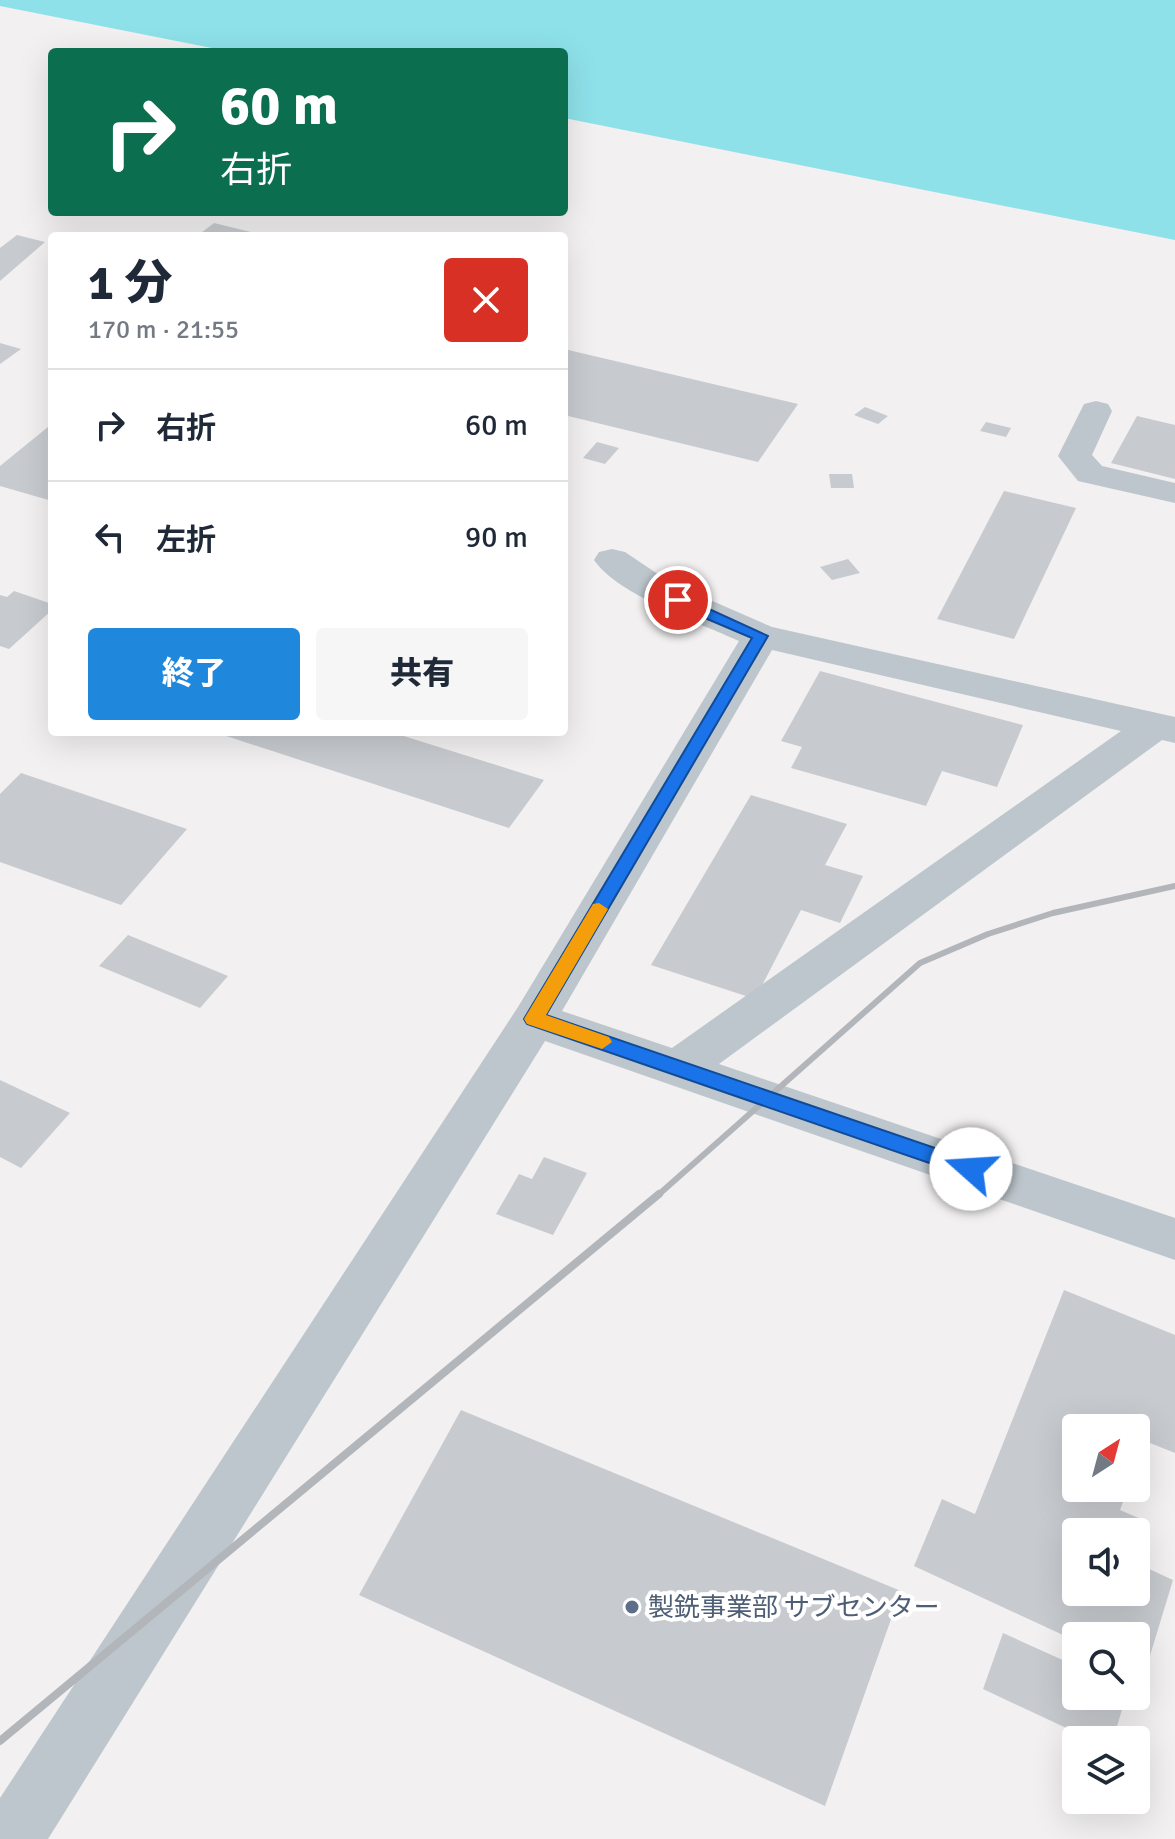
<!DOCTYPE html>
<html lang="ja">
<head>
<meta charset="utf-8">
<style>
  body { margin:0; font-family:Signika,"Noto Sans JP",sans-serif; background:#f6f6f7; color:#1f2937; height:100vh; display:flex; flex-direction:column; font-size:30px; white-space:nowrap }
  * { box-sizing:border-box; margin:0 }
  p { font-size:26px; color:#747a83 }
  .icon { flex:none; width:44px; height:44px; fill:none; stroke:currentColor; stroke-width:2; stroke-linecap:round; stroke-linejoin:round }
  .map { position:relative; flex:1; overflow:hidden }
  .side { position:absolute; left:48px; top:232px; width:520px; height:504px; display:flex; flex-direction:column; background:#fff; border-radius:8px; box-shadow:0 8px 32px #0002 }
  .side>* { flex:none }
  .hud { position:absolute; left:48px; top:48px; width:520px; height:168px; border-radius:8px; box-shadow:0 8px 32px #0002; background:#0b6e4f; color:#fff; overflow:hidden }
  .needle { width:52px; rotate:36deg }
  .fabs { position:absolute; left:1062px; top:1414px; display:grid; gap:16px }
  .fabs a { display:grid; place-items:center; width:88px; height:88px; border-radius:8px; background:#fff; box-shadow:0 8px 32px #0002; font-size:40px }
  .pin { position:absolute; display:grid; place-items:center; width:68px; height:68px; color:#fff; margin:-34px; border:4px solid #fff; border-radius:50%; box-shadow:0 2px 8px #0007 }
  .me { position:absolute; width:88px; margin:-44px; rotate:289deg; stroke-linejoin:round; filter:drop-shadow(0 0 6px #0008) }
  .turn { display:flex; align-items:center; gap:28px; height:168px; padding:0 40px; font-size:36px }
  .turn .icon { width:104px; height:104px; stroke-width:2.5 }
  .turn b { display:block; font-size:56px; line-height:68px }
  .round { display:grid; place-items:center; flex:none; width:84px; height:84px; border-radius:8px; background:#f6f6f7 }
  .headline { display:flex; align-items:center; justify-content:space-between; height:136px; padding:0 40px }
  h1 { font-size:48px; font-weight:800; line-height:60px }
  .cta { display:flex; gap:16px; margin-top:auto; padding:16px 40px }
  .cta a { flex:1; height:92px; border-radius:8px; background:#1f88dc; color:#fff; font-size:32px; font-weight:800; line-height:92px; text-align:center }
  .cta a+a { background:#f6f6f7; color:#1f2937 }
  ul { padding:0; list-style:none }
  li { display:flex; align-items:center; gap:24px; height:112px; padding:0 40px; border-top:2px solid #e0e1e3 }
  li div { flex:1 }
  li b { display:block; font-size:30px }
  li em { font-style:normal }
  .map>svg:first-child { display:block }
  .water { fill:#8ee1e9 }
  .building { fill:#c7cbcf }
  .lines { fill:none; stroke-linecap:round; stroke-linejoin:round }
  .minor { fill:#bcc6cc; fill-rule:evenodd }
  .rail-far1 { stroke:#b2b6ba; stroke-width:6 }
  .rail { stroke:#b2b6ba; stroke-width:8 }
  .route { fill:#1a73e8; stroke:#114b97; stroke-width:2 }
  .slow { fill:#f59e0b }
  .service-dot { fill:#5c6f8a; stroke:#fff; stroke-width:3 }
  .labels { text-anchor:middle; stroke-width:8; stroke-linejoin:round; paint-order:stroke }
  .near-service-label { font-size:26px; fill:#4e5e75; stroke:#fff; text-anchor:start }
</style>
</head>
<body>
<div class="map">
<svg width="1175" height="1839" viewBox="0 0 1175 1839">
  <rect width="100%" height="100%" fill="#f2f0f0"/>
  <!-- water -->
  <polygon class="water" points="0,0 1175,0 1175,240 564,118 564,52 232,52 0,6"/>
  <!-- building -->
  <g class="building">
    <polygon points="214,223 263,235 263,236 197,236"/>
    <polygon points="17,235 45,242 0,281 0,248"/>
    <polygon points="0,343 21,349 0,364"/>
    <polygon points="564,349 798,404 758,462 564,415"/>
    <polygon points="865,407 888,416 878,424 854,415"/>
    <polygon points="1137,416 1175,425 1175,479 1111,463"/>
    <polygon points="986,422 1011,428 1006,437 980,431"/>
    <polygon points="48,427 52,428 52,501 0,486 0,466"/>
    <polygon points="597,442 619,448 605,464 583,458"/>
    <polygon points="829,474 852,474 854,488 831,488"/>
    <polygon points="1004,491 1076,508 1014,639 937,619"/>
    <polygon points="848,559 860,573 832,580 820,567"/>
    <polygon points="14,591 52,604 52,610 9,649 0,646 0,595 7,597"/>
    <polygon points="820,671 1023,725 997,787 942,771 926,806 791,768 802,747 781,741"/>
    <polygon points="391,732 544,780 509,828 217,733"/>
    <polygon points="21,773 187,829 121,905 0,862 0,794"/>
    <polygon points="751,795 847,824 825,865 863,876 840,923 801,910 755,999 651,965"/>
    <polygon points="128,935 228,976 200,1008 99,966"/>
    <polygon points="0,1080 70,1113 21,1168 0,1157"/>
    <polygon points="544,1157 587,1173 553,1235 496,1214 519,1174 532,1179"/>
    <polygon points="1064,1290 1175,1335 1175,1453 1145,1441 1136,1464 1136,1428 1076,1428 1076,1488 1128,1488 1120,1510 1148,1522 1137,1556 1136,1532 1076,1532 1076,1592 1136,1592 1136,1563 1173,1580 1145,1672 1136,1668 1136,1636 1076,1636 1076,1641 914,1566 942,1499 975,1514"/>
    <polygon points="461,1410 901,1591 825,1806 359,1595"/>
    <polygon points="1003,1633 1076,1666 1076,1696 1126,1696 1113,1740 1092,1740 983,1689"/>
  </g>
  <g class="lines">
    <!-- minor -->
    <g class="minor">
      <polygon points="1096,401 1108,404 1112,411 1092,455 1102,466 1175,483 1175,503 1078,481 1058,456 1084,404"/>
      <path d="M612,549l13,3 46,31 101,44 403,90v26l-13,-3 -443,324 456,154v42l-630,-219 -497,798h-48v-41l518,-791 221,-366c-39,-18 -121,-46 -145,-81l5,-8zM772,650l349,81 -449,317 -110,-37z"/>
    </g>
    <!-- rail-far1 -->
    <polyline class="rail-far1" points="657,1196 920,963 988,934 1053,913 1175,886"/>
    <!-- rail -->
    <polyline class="rail" points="0,1741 659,1194"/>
  </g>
  <!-- route -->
  <polygon class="route" points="672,597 683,597 768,636 546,1015 979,1163 982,1169 979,1175 964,1175 527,1024 524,1019 752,638 672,604"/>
  <!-- slow -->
  <polygon class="slow" points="599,903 608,909 546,1015 609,1037 612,1042 602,1049 527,1024 524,1019 593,904"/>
  <!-- markers -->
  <circle class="service-dot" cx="632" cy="1607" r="8"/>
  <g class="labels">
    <!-- near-service labels -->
    <g class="near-service-label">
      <text x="648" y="1616">製銑事業部 サブセンター</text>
    </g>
  </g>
</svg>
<div class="fabs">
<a><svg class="needle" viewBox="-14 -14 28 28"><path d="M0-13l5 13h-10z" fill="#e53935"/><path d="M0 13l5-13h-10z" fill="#747a83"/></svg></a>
<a><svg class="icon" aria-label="sound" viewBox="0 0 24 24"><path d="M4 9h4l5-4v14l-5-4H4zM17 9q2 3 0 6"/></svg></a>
<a><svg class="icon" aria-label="search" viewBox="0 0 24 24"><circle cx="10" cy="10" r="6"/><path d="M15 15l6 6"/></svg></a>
<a><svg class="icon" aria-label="layers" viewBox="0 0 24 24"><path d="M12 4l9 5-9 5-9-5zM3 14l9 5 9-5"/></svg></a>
</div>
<div class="pin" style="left:678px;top:600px;background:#d93025"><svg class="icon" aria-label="arrive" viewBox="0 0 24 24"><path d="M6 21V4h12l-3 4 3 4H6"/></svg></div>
<svg class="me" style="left:971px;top:1169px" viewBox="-20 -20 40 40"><circle r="19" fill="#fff"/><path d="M0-13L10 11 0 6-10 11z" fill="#1a73e8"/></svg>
<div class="hud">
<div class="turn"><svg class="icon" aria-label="right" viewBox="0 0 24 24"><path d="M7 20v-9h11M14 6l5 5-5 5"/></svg><div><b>60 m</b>右折</div></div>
</div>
<section class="side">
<div class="headline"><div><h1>1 分</h1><p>170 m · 21:55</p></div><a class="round" style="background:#d93025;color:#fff"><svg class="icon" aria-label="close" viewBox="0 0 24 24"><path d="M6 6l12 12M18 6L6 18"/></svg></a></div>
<ul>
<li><svg class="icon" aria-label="right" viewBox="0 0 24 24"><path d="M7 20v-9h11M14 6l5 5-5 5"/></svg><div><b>右折</b></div><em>60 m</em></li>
<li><svg class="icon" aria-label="left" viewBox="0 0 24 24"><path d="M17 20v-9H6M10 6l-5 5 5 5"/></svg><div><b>左折</b></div><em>90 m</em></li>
</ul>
<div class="cta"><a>終了</a><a>共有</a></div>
</section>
</div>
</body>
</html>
